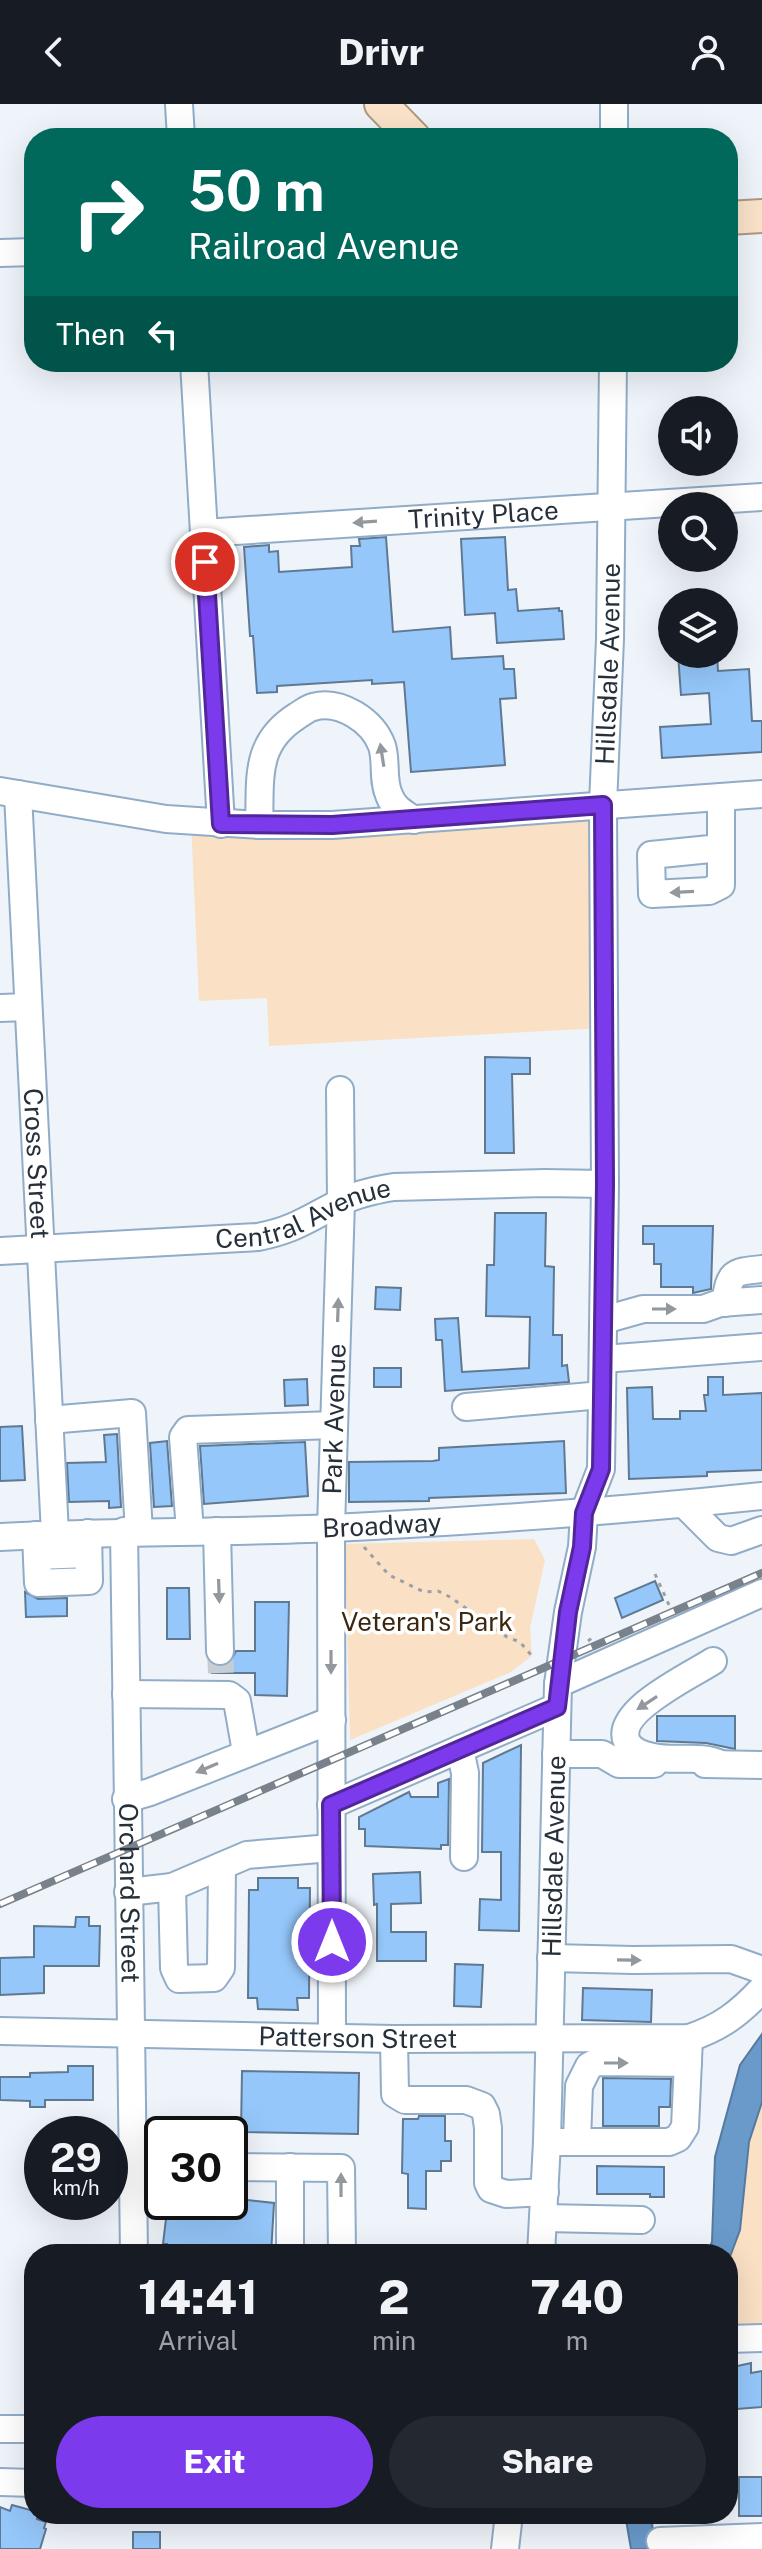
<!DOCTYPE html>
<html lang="en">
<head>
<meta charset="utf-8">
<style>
  body { margin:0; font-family:"Public Sans",sans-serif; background:#242831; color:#f1f3f6; height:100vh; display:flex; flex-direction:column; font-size:30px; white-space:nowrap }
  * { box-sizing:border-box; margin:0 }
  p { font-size:26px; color:#9ea1a6 }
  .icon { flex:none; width:44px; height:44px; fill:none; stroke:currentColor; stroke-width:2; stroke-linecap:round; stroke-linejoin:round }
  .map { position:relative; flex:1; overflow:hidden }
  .details { position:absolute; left:24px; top:2140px; width:714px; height:280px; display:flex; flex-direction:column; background:#171b24; border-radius:32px; box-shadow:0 8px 32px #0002 }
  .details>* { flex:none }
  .top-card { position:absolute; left:24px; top:24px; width:714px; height:244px; border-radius:32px; box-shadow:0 8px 32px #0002; background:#00695c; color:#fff; overflow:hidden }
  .buttons { position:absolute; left:658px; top:292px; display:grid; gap:16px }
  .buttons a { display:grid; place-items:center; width:80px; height:80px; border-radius:50%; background:#171b24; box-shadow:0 8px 32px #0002; font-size:40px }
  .speed { position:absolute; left:24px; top:2012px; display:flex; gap:16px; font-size:40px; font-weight:700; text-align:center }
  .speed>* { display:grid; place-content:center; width:104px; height:104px; border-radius:50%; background:#171b24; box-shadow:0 8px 32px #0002; line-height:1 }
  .speed small { font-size:20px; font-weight:400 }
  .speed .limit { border:4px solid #111; border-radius:12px; background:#fff; color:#111 }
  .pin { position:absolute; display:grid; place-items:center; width:68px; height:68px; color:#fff; margin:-34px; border:4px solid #fff; border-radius:50%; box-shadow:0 2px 8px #0007 }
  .me { position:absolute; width:88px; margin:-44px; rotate:0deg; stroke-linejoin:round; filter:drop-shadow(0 0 6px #0008) }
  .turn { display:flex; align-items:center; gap:28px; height:168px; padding:0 32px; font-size:36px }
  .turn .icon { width:104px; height:104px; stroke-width:2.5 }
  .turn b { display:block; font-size:56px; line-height:68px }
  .then { display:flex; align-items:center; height:76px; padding:0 32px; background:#0003; gap:16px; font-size:30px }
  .eta { display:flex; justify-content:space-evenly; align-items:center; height:136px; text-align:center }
  .eta b { font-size:48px; font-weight:800; line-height:56px }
  .primary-button { display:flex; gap:16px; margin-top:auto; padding:16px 32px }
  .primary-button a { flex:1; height:92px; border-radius:48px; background:#7c3aed; color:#fff; font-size:32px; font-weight:800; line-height:92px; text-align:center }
  .primary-button a+a { background:#242831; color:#f1f3f6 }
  header { display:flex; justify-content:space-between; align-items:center; height:104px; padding:0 32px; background:#171b24; font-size:36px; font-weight:800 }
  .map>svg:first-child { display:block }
  .green { fill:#fae0c4 }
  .water { fill:#6a9aca; stroke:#567a9f; stroke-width:2 }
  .building { fill:#95c7fa; stroke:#607993; stroke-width:2 }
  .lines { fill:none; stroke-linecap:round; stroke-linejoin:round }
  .minor-tunnel { stroke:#c7cdd4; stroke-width:26; stroke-dasharray:26 13; stroke-linecap:butt }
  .minor-casing { stroke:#91acc7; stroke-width:30 }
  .major-casing { stroke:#ad9880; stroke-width:36 }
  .path { stroke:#99a0a8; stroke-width:3; stroke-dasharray:4 6; stroke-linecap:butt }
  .minor { stroke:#fff; stroke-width:26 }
  .major { stroke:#fae3c9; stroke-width:32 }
  .rail-casing { stroke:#79818a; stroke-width:8 }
  .rail { stroke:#fff; stroke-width:5; stroke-dasharray:15; stroke-linecap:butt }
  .oneway { fill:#92989d }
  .route-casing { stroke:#51269a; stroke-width:20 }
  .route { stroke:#7c3aed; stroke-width:14 }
  .labels { text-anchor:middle; stroke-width:7; stroke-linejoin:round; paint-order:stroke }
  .street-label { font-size:26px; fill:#26303b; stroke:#fff }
  .park-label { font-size:26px; fill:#3c2810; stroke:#fff }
</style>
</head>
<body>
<header><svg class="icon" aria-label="back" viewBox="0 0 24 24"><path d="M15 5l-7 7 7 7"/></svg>Drivr<svg class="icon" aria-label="person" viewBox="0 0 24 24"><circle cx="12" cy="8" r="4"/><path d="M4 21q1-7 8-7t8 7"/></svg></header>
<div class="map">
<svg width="762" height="2445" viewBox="0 0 762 2445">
  <rect width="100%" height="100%" fill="#eff4fa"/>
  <!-- green -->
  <g class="green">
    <polygon points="603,701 603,924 269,942 267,894 199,897 191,717"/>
    <polygon points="534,1435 545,1456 530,1524 532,1552 511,1568 350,1636 345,1440"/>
    <polygon points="762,1998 762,2222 728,2223 728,2158 740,2126 749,2038"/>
  </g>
  <!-- water -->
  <g class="water">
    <polygon points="762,1930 762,1998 749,2038 740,2126 728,2158 728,2150 706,2150 712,2138 715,2053 740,1961"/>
    <polygon points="625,2410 652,2410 653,2445 631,2445"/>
  </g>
  <!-- building -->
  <g class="building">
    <polygon points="386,433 393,528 450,523 452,555 503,552 504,565 514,565 516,594 500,595 505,661 411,668 404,578 372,580 372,576 277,582 277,588 257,589 253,532 250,532 244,443 269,441 269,448 278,447 279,468 352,463 351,442 360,442 359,435"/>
    <polygon points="505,433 508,486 516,485 518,507 559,504 559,507 562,507 564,535 497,539 495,509 465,511 461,435"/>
    <polygon points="678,550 717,550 718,567 749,565 752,617 762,617 762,648 662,654 660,623 711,620 709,589 681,591"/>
    <polygon points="485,953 530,954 530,970 512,970 514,1049 485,1049"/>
    <polygon points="495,1109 546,1109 545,1162 554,1163 553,1231 562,1231 562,1262 567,1261 569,1278 445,1287 442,1236 436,1236 435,1215 458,1214 462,1268 529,1264 530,1213 486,1212 487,1161 494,1161"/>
    <polygon points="643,1122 713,1122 711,1185 693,1189 693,1183 661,1183 661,1160 654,1160 654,1140 643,1140"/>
    <polygon points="376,1183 401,1184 400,1206 375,1205"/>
    <rect x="374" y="1264" width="27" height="19"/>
    <polygon points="708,1273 723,1273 723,1291 762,1289 762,1366 707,1368 707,1372 629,1375 627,1284 652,1283 653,1315 680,1315 680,1307 706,1307 704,1291 708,1291"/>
    <polygon points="307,1275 308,1301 285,1302 284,1276"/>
    <polygon points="22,1322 25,1376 0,1377 0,1323"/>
    <polygon points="117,1330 121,1403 109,1404 109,1397 69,1398 67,1359 106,1358 104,1331"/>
    <polygon points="167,1337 172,1402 154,1403 150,1339"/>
    <polygon points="564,1337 566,1389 429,1394 429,1397 349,1398 349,1358 433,1357 439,1356 439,1344"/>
    <polygon points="305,1338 308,1392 204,1400 200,1342"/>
    <polygon points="655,1477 663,1496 622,1514 615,1494"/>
    <polygon points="167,1484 189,1484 190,1535 167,1535"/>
    <polygon points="25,1488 38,1495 67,1494 67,1512 26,1513"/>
    <polygon points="255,1498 289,1498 287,1592 255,1591 255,1569 212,1569 213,1561 221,1563 229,1560 236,1547 255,1547"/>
    <polygon points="657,1612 735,1612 735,1645 706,1639 657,1637"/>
    <polygon points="521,1641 519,1827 479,1826 480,1795 501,1796 501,1748 482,1748 483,1659"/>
    <polygon points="449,1675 448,1741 441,1741 441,1745 365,1742 365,1725 359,1725 359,1713 409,1688 411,1693 438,1693 438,1679"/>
    <polygon points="420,1768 421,1799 391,1800 391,1828 426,1828 426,1857 377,1857 377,1800 374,1801 373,1770"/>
    <polygon points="258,1774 298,1774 298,1784 310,1784 309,1894 297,1894 298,1906 258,1905 257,1894 248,1894 249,1786 258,1786"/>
    <polygon points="76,1813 89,1813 89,1822 100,1822 99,1862 44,1862 44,1889 0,1891 0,1854 34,1853 34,1822 75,1823"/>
    <polygon points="455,1860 483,1861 481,1903 454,1902"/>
    <polygon points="583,1884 652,1886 651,1918 582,1916"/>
    <polygon points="68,1962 93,1962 93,1996 45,1996 45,2003 30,2003 30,1997 0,1996 0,1973 30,1973 30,1969 68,1968"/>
    <polygon points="242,1967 359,1969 358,2030 241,2028"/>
    <polygon points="603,1974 671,1975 670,2003 659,2003 659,2022 603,2022"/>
    <polygon points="419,2012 445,2012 445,2037 451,2037 451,2057 441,2057 441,2067 426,2067 426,2105 408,2104 408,2070 402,2069 403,2015 418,2015"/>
    <polygon points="597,2062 664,2063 664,2093 650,2093 650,2090 597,2090"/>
    <polygon points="230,2094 274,2099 271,2150 166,2150 167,2140 163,2140 168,2098 230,2098"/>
    <polygon points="751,2259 751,2269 762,2267 762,2303 737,2305 736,2297 728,2298 728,2264"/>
    <rect x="739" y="2373" width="23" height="39"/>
    <polygon points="12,2401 34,2407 34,2410 38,2410 37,2415 46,2418 44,2424 46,2425 40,2445 0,2445 0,2403 10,2407"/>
    <rect x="133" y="2428" width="27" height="17"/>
  </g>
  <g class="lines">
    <!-- minor-tunnel -->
    <polyline class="minor-tunnel" points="220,1547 221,1569"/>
    <defs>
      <g id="minor">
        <polyline points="179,0 181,34"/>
        <polyline points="614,34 614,0"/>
        <polyline points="0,149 34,148"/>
        <polyline points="194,258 221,720"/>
        <path id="s1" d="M204,429l558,-36"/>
        <polyline points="0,687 166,715 259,721 332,721 762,690"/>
        <path id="s2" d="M18,690l37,740"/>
        <path d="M259,721c2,-45 -6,-81 38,-109 5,-3 11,-8 16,-9 27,-8 60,14 69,39 5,16 0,33 7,49 5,13 13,17 25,25"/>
        <polyline points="720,744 651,751 652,790 709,787 721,781 721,693"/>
        <polyline points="0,904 28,903"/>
        <path id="s3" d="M0,1147l258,-14c36,-7 50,-18 81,-34 17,-9 36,-13 55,-16l150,-4 61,1"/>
        <path d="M725,1199c5,-31 7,-31 37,-34"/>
        <polyline points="604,1216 643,1205 703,1205 720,1199 762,1196"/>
        <polyline points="603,1255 762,1243"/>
        <polyline points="466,1303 602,1291"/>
        <polyline points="49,1316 132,1309 139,1428"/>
        <polyline points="684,1400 718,1434 731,1437 762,1426"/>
        <path id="s4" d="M124,1427c3,241 8,482 10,723"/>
        <polyline points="190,1427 183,1333 188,1326 334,1321"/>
        <polyline points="217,1427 220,1547"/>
        <polyline points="36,1431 38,1479 89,1477 88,1429"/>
        <path id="s5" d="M0,1433c111,-6 222,-4 333,-9 143,-7 286,-17 429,-32"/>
        <polyline points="37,1452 88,1450"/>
        <path d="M713,1557c-21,14 -100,50 -86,81 5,10 16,13 26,15 23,5 47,-3 68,7"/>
        <polyline points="558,1580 762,1489"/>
        <polyline points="126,1590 229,1591 237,1597 246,1648"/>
        <polyline points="460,1645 465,1669 464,1753"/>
        <polyline points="556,1650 602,1650 619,1660 654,1660"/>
        <polyline points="705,1660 762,1661"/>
        <polyline points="126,1695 150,1688 332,1616"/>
        <polyline points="331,1701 557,1603"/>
        <polyline points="172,1783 174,1864 179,1875 214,1874 221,1864 222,1762"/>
        <polyline points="128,1788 172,1783 247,1751 331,1744"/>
        <polyline points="551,1854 633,1856 731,1855 762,1866"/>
        <path id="s6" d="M0,1927l394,8 295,-1c31,-10 51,-25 73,-49"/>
        <path id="s7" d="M332,1933l-1,-509 10,-327 -1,-111"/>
        <polyline points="394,1935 395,1990 405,1996 466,1996 482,2002 486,2010 488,2024 488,2079 491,2085 506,2090 545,2088"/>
        <polyline points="577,2037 579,1982 589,1962 597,1958 688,1959"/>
        <polyline points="547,2038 669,2038 678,2034 685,2023 689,1934"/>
        <polyline points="134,2062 162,2062"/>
        <polyline points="230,2063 341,2064 342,2150"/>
        <polyline points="544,2114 641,2116"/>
        <polyline points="290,2150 290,2063"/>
        <path id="s8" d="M541,2150l6,-112 11,-458 10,-72 14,-65 2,-34 17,-44 4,-285 -2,-379 7,-166 3,-277"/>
        <polyline points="728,2235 762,2234"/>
        <polyline points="0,2325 34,2325"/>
        <polyline points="0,2378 34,2379"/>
        <polyline points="660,2437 762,2433"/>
        <polyline points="505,2445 509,2410"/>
      </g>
      <g id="major">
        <polyline points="381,0 414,34"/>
        <polyline points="728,114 762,112"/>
      </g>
    </defs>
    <!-- minor casing -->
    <use href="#minor" class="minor-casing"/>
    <!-- major casing -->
    <use href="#major" class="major-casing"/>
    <!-- path -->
    <g class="path">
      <polyline points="364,1443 389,1471 424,1488 438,1487 450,1493 507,1533 520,1538 532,1552"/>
      <polyline points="655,1470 669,1501"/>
      <polyline points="588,1537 592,1534"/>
    </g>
    <!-- minor -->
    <use href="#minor" class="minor"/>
    <!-- major -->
    <use href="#major" class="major"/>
    <defs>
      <polyline id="rail" points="0,1800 762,1469"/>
    </defs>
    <!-- rail casing -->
    <use href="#rail" class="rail-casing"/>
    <!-- rail -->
    <use href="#rail" class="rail"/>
  </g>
  <!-- one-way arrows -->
  <defs><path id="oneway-solid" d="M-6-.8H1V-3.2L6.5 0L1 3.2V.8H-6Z" transform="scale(2)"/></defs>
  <g class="oneway">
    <use href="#oneway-solid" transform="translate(365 418) rotate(176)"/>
    <use href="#oneway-solid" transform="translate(382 651) rotate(-99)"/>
    <use href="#oneway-solid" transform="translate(682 788) rotate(177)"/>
    <use href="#oneway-solid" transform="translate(664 1205)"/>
    <use href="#oneway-solid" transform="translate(338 1206) rotate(-88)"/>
    <use href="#oneway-solid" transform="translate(219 1487) rotate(88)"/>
    <use href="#oneway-solid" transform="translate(331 1558) rotate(90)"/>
    <use href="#oneway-solid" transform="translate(647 1599) rotate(147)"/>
    <use href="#oneway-solid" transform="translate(207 1664) rotate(157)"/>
    <use href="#oneway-solid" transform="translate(629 1856) rotate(1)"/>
    <use href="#oneway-solid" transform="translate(616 1959)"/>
    <use href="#oneway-solid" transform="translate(341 2081) rotate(-90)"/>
  </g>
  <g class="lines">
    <defs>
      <polyline id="route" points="205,458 221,720 332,721 603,701 605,1080 601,1365 584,1409 582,1443 568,1508 557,1603 331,1701 332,1838"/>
    </defs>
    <!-- route casing -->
    <use href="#route" class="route-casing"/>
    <!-- route -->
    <use href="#route" class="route"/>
  </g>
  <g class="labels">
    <!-- street labels -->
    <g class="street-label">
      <text dy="9" stroke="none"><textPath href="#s1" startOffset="280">Trinity Place</textPath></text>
      <text dy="9" stroke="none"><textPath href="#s8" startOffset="1596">Hillsdale Avenue</textPath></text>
      <text dy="9" stroke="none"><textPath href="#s2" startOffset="370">Cross Street</textPath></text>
      <text dy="9" stroke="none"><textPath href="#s3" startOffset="308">Central Avenue</textPath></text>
      <text dy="9" stroke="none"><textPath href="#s7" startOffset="618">Park Avenue</textPath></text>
      <text dy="9" stroke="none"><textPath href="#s5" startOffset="382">Broadway</textPath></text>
      <text dy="9" stroke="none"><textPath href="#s8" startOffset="398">Hillsdale Avenue</textPath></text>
      <text dy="9" stroke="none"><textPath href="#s4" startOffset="362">Orchard Street</textPath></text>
      <text dy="9" stroke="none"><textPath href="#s6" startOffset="358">Patterson Street</textPath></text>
    </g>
    <!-- park labels -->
    <g class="park-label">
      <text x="427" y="1527">Veteran's Park</text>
    </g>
  </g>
</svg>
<div class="buttons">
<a><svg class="icon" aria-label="sound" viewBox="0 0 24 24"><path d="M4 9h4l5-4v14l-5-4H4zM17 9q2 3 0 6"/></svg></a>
<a><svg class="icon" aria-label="search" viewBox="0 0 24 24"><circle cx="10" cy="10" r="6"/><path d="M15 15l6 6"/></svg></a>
<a><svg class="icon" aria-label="layers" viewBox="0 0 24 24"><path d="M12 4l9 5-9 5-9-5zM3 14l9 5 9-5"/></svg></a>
</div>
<div class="speed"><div>29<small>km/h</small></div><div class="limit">30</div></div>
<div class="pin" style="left:205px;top:458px;background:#d93025"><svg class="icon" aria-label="arrive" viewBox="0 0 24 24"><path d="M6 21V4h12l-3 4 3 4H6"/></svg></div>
<svg class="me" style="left:332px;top:1838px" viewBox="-20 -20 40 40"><circle r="17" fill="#7c3aed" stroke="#fff" stroke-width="3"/><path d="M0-11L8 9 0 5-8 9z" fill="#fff"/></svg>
<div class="top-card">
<div class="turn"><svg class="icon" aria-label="right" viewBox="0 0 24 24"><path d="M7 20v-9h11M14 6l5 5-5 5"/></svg><div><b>50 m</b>Railroad Avenue</div></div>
<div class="then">Then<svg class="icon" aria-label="left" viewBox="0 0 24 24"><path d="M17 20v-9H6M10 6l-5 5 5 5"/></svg></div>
</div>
<section class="details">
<div class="eta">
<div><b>14:41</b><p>Arrival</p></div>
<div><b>2</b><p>min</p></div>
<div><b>740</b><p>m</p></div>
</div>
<div class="primary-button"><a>Exit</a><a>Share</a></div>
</section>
</div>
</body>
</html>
